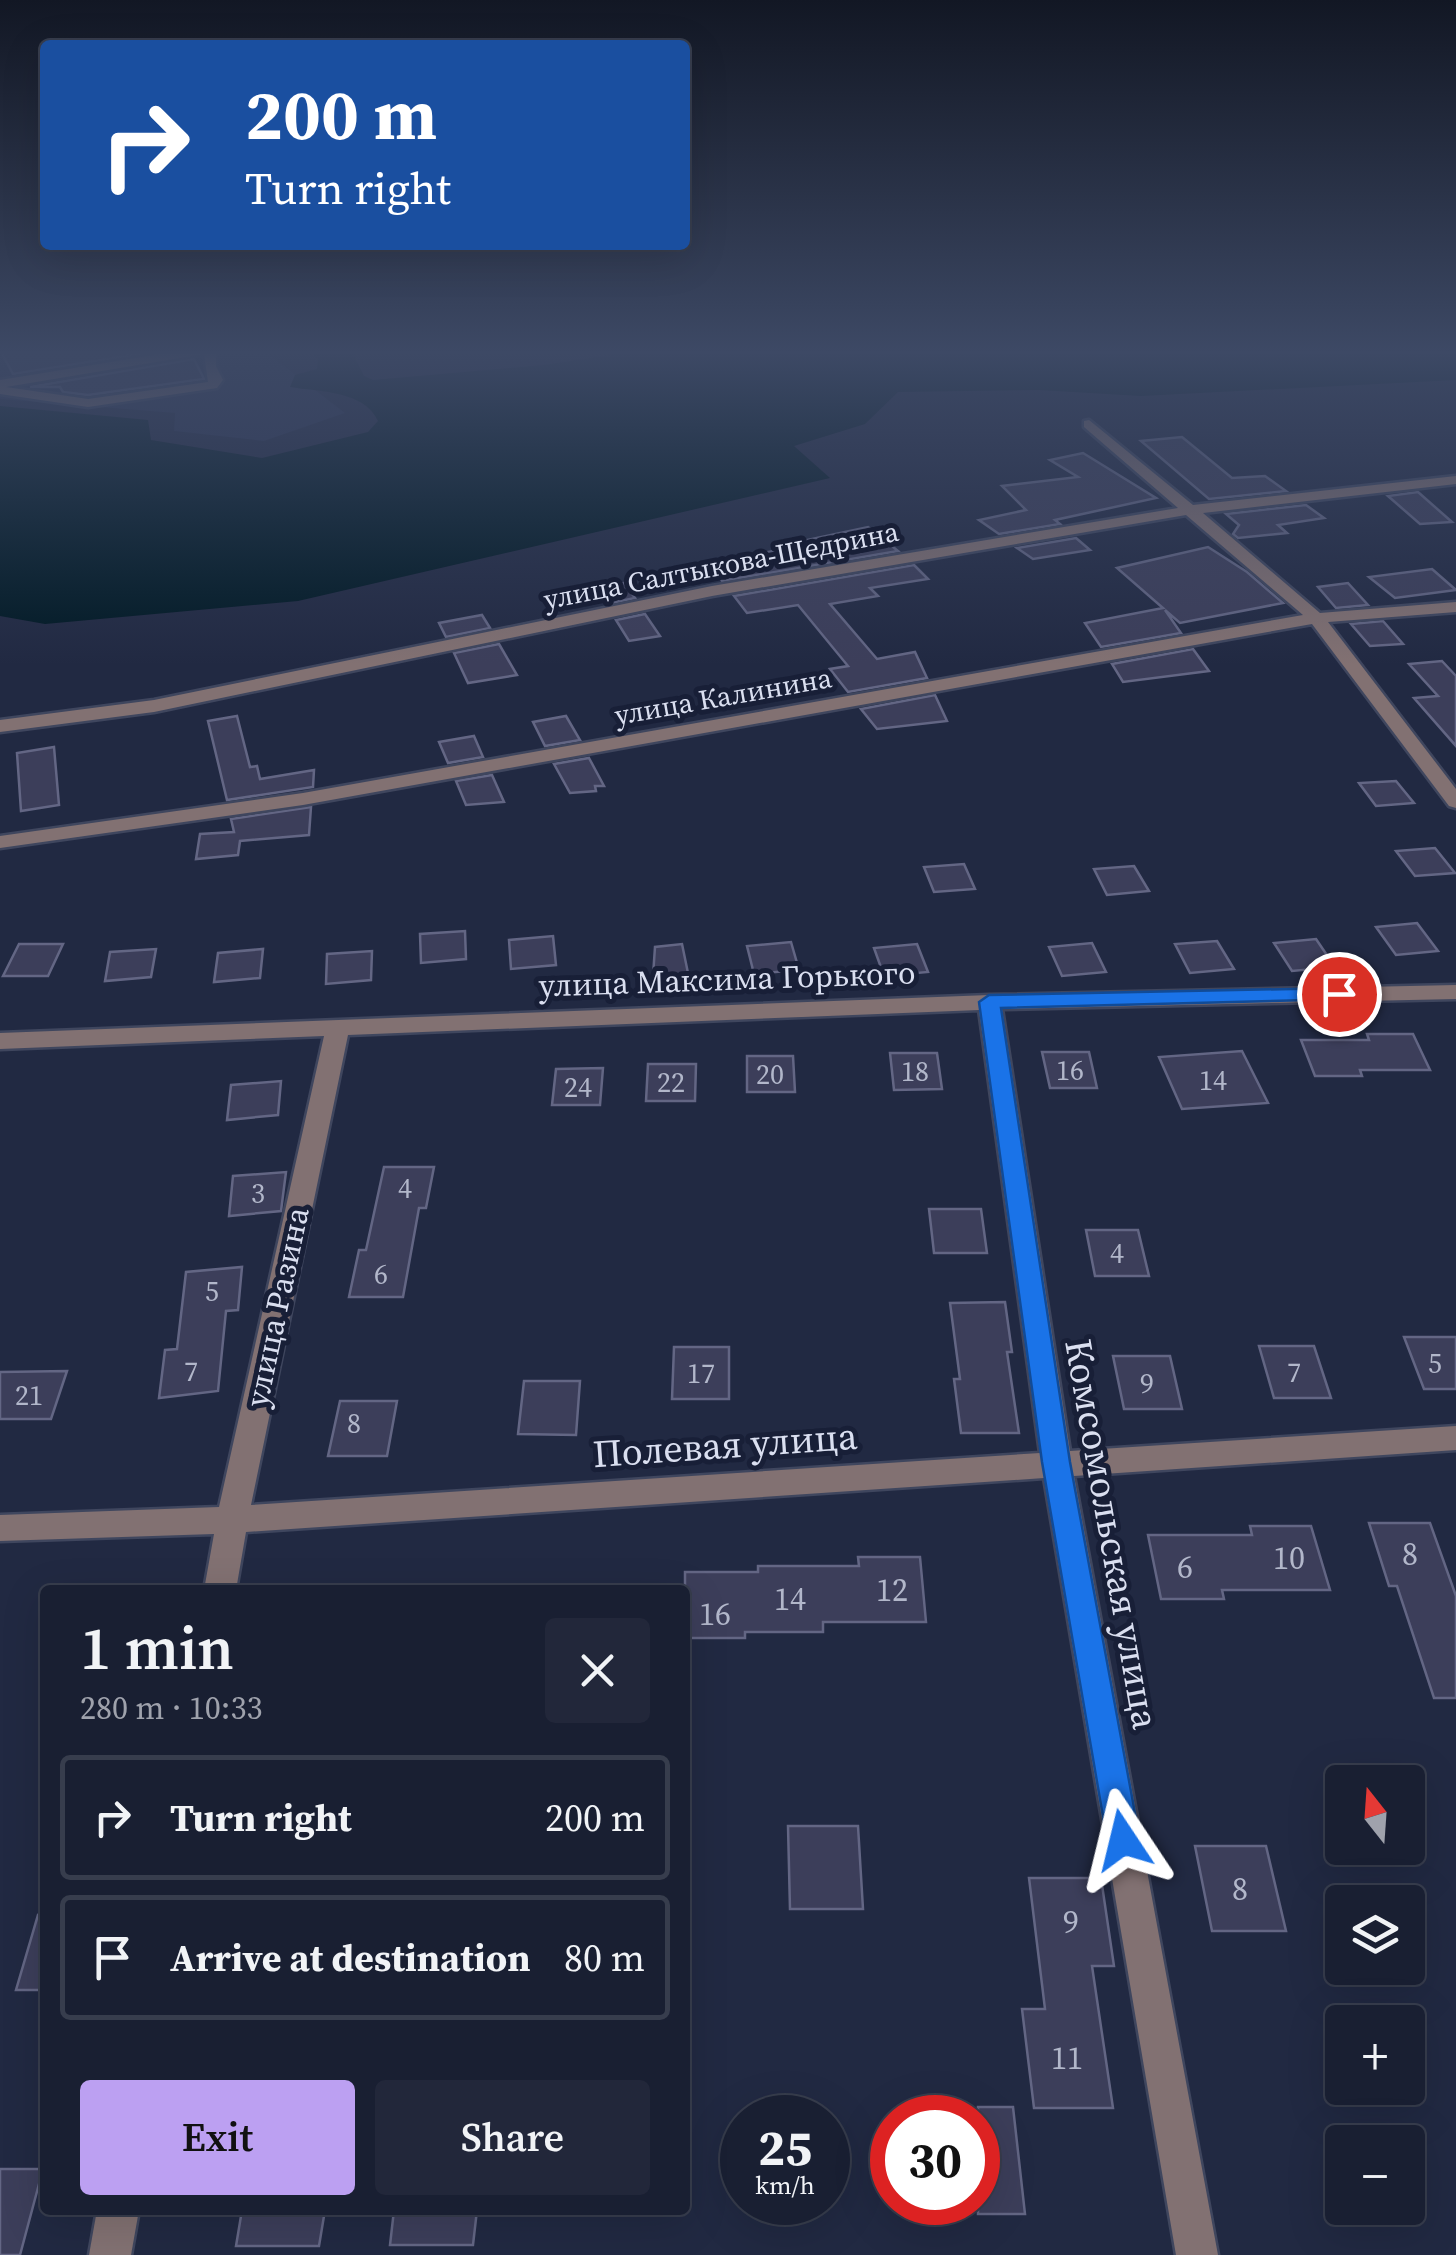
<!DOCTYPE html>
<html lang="en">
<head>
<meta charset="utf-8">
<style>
  body { margin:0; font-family:"Source Serif 4",serif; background:#22273a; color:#f1f3f6; height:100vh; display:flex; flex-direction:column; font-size:38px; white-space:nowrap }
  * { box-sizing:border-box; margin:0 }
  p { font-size:32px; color:#9fa2ac }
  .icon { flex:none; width:55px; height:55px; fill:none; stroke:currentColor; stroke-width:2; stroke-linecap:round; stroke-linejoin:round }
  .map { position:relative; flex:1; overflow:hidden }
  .panel { position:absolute; left:40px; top:1585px; width:650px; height:630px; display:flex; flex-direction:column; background:#191f32; border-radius:10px; box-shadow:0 10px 40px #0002,0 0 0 2px #373d4d }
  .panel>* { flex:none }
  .top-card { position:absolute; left:40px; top:40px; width:650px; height:210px; border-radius:10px; box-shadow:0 10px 40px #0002,0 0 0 2px #373d4d; background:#1a4fa0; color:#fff; overflow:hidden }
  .needle { width:65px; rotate:343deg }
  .fabs { position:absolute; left:1325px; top:1765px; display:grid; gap:20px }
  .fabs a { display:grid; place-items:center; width:100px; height:100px; border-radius:10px; background:#191f32; box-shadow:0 10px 40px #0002,0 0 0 2px #373d4d; font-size:50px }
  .speed { position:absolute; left:720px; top:2095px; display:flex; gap:20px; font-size:50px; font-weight:700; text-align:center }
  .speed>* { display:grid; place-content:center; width:130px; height:130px; border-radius:50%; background:#191f32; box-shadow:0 10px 40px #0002,0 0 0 2px #373d4d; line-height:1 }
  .speed small { font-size:25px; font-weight:400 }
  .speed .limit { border:15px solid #d22; background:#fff; color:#111 }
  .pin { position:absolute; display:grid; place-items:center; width:85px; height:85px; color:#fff; margin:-42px; border:5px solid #fff; border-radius:50%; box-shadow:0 2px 10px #0007 }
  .me { position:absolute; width:110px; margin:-55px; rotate:350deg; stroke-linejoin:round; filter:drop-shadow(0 0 8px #0008) }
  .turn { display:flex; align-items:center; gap:35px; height:210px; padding:0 40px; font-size:45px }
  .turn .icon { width:130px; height:130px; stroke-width:2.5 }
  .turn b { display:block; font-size:70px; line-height:85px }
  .round { display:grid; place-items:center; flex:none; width:105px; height:105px; border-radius:10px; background:#22273a }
  .head { display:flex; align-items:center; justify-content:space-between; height:170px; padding:0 40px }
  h1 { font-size:60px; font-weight:600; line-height:75px }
  .button { display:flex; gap:20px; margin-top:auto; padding:20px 40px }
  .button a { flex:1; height:115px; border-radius:10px; background:#bca0f2; color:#111; font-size:40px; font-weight:600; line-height:115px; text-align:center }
  .button a+a { background:#22273a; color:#f1f3f6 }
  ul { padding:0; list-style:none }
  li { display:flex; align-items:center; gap:30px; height:125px; margin:0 20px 15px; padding:0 20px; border:5px solid #373d4d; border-radius:10px }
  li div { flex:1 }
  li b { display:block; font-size:38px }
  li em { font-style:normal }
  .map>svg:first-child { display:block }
  .built { fill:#2b3453 }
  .water { fill:#001924 }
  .building { fill:#3c3e5a; stroke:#636684; stroke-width:2.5 }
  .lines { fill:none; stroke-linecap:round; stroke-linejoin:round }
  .minor-casing { stroke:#3f465e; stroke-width:5 }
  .minor { fill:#827172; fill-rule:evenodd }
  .route { fill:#1a73e8; stroke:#114b97; stroke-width:2.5 }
  .labels { text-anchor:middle; stroke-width:10; stroke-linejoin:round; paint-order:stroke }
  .far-street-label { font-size:28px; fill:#dadff0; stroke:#181f37 }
  .number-label { font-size:28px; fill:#b2b7ca }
  .street-label { font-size:32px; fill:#dadff0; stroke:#181f37 }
  .near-number-label { font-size:32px; fill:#b2b7ca }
  .near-street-label { font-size:38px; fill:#dadff0; stroke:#181f37 }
</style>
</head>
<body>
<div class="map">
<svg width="1456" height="2255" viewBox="0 0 1456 2255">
  <rect width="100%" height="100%" fill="#212942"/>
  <!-- built -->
  <polygon class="built" points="0,350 263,350 345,413 264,441 174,431 175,413 0,399"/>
  <!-- water -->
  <path class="water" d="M308,350h43l13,26 9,4 171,-15 100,-15h812v30l-315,16 -102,-6 -141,2 -33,32 -71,22 36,32 -532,123 -253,23 -45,-8v-210l148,14 3,20 111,18 106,-26 10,-11c-14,-31 -59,-29 -88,-34l5,-12 22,-6 1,-10z"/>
  <!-- building -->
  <g class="building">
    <polygon points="0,350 164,350 13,374"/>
    <polygon points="194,359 204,379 88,395 63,392 60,387 30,387"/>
    <polygon points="1182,437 1232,478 1265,476 1286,491 1209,499 1141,441"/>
    <polygon points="1083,453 1156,498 1055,520 1060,524 999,534 979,520 1026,510 1002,486 1078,477 1050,460"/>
    <polygon points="1418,492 1452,522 1420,524 1388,496"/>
    <polygon points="1306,505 1324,518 1278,525 1287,533 1238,538 1233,534 1239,525 1226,514"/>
    <polygon points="868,527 898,551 722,581 709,564 807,544 803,541"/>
    <polygon points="1076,538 1090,550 1033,559 1017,548"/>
    <polygon points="1208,547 1247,572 1283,603 1180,623 1165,610 1181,633 1101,647 1085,623 1163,608 1117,568"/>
    <polygon points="914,565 928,579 870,588 878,596 830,604 877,659 915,652 927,678 848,692 830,669 848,666 798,605 747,613 734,596"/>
    <polygon points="1432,569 1456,590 1395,598 1369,577"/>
    <polygon points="624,583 635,598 606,604 596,589"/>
    <polygon points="1348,583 1368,605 1336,608 1318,587"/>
    <polygon points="645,614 660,636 629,641 616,620"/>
    <polygon points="482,615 490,628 446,637 439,623"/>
    <polygon points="1383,621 1403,644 1370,646 1351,624"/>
    <polygon points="499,644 517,675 468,683 454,653"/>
    <polygon points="1193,649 1209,671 1123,682 1112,664"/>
    <polygon points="1442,661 1456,676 1456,746 1414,698 1438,696 1409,664"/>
    <polygon points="935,695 947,721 877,729 861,709"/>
    <polygon points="237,716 250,767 257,766 260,779 314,770 313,787 227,800 208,721"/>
    <polygon points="566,716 580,740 545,746 533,722"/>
    <polygon points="474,736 483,757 448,763 439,742"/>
    <polygon points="54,747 59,805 21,811 17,753"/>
    <polygon points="589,758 604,786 595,786 596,791 570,793 554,764"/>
    <polygon points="492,775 504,802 466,805 456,781"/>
    <polygon points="1396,781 1414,803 1376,806 1359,783"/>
    <polygon points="311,807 309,835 240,841 238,855 196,859 200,834 234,832 231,819"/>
    <polygon points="1435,848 1455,873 1415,876 1396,851"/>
    <polygon points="964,864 975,889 934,892 924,867"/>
    <polygon points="1134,866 1149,891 1107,895 1094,869"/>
    <polygon points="1417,923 1438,951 1396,955 1376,927"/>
    <polygon points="465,931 466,959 421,963 420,934"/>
    <polygon points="553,936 556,965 511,969 509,940"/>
    <polygon points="1316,939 1335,967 1292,971 1274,943"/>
    <polygon points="1217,941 1234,969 1190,973 1175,944"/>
    <polygon points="791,942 799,970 754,974 747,946"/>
    <polygon points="1092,943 1106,972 1062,976 1049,947"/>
    <polygon points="19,944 63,944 48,976 3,976"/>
    <polygon points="682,944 688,973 653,976 655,947"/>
    <polygon points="917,944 928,972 884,976 874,948"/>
    <polygon points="156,949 151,977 105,981 110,952"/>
    <polygon points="263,949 260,978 214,982 218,953"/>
    <polygon points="372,951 371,980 326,984 327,954"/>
    <polygon points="1367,1034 1413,1034 1430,1070 1360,1070 1362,1076 1315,1076 1301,1040 1369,1040"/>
    <polygon points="1242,1051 1268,1103 1182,1109 1159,1057"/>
    <polygon points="1042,1052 1089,1052 1097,1088 1050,1088"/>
    <polygon points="890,1053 937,1053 942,1089 894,1090"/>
    <polygon points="747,1056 793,1056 795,1092 747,1092"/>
    <polygon points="648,1064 696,1064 695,1101 646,1101"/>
    <polygon points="603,1068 600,1105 552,1105 556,1069"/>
    <polygon points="281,1081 278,1115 227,1120 231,1085"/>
    <polygon points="384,1167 434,1167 426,1208 419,1208 403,1297 349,1297 359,1250 366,1250"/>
    <polygon points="286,1172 281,1211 229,1216 233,1176"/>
    <polygon points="929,1209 981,1209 987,1253 934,1253"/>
    <polygon points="1086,1230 1138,1230 1149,1276 1095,1276"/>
    <polygon points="242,1267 238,1310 226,1311 218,1391 159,1398 165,1350 177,1349 186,1272"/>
    <polygon points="1005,1302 1012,1352 1007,1352 1019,1433 961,1433 954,1379 960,1379 950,1303"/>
    <polygon points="1404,1337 1456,1337 1456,1389 1424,1389"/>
    <polygon points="1259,1346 1314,1346 1331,1398 1274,1398"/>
    <polygon points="674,1347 729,1347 729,1399 672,1399"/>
    <polygon points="1113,1356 1170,1356 1182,1409 1124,1409"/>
    <polygon points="67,1371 51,1419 0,1419 0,1372"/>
    <polygon points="524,1381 580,1381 576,1435 518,1434"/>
    <polygon points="340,1401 397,1401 387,1456 328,1456"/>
    <polygon points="1369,1523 1430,1523 1456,1596 1456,1698 1434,1698 1397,1586 1389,1586"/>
    <polygon points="1250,1526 1311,1526 1330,1590 1222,1590 1224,1599 1161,1599 1148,1535 1252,1535"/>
    <polygon points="858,1557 920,1557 926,1622 823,1622 823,1632 745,1632 745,1638 685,1638 685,1572 758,1572 758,1566 859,1566"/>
    <polygon points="788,1826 858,1826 863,1909 790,1909"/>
    <polygon points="1195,1846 1266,1846 1286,1931 1212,1931"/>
    <polygon points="1029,1878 1101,1878 1114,1966 1092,1966 1113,2108 1034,2108 1022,2009 1045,2009"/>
    <polygon points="38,1915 45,1916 45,1990 16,1990"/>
    <polygon points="978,2107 1013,2107 1025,2214 978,2214"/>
    <polygon points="0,2169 43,2169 20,2255 0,2255"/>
    <polygon points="242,2210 325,2210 319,2246 236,2246"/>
    <polygon points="394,2210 477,2210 473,2245 390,2245"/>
  </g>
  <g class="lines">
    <defs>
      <g id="minor">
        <path d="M185,350h31v16l7,14 -6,8 -129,19 -88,-13v-14zM204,354l4,28 -120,17 -82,-12z"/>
        <polygon points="1089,420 1193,505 1456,476 1456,484 1203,513 1320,613 1456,602 1456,612 1328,622 1456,789 1456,808 1449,806 1312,624 303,805 0,848 0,836 303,793 1303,615 1186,515 712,596 154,712 0,732 0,720 154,700 712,586 1178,508 1084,427 1084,421"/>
        <path d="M1456,985v14l-454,10 68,442 386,-25v24l-382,26 144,779h-42l-132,-777 -798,54 -10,58h-32l10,-56 -214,7v-26l219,-8 105,-471 -324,13v-16l989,-38zM979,1010l61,443 -789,52 97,-470z"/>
        <polygon points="97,2210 139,2210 131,2255 89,2255"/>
      </g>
    </defs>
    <!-- minor casing -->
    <use href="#minor" class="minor-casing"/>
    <!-- minor -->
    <use href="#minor" class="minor"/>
  </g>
  <!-- sky -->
  <linearGradient id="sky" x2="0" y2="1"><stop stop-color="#121724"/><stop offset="0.53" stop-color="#3d4965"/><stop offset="1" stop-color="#3d4965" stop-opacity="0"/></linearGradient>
  <rect width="1456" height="665" fill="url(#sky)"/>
  <!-- route -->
  <polygon class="route" points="1339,988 1350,994 1347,999 1001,1008 1070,1462 1140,1840 1135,1851 1123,1856 1112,1851 1107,1840 1042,1462 979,1002 989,995"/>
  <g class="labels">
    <!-- far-street labels -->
    <g class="far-street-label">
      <text transform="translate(721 565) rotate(-11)" y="10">улица Салтыкова-Щедрина</text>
      <text transform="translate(723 696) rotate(-10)" y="10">улица Калинина</text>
    </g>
    <!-- number labels -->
    <g class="number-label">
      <text x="1070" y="1080">16</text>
      <text x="915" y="1081">18</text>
      <text x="770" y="1084">20</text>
      <text x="1213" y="1090">14</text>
      <text x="671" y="1092">22</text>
      <text x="578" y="1097">24</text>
      <text x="405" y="1198">4</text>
      <text x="258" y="1203">3</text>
      <text x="1117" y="1263">4</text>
      <text x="381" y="1284">6</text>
      <text x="212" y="1301">5</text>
      <text x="1435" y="1373">5</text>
      <text x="191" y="1381">7</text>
      <text x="1294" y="1382">7</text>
      <text x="701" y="1383">17</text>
      <text x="1147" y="1393">9</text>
      <text x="29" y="1405">21</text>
      <text x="354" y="1433">8</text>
    </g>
    <!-- street labels -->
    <g class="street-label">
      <text transform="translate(727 979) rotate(-2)" y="11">улица Максима Горького</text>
      <text transform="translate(277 1307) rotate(-78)" y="11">улица Разина</text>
    </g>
    <!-- near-number labels -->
    <g class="near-number-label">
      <text x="1410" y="1565">8</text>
      <text x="1289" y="1569">10</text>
      <text x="1185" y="1578">6</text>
      <text x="892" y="1601">12</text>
      <text x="790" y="1610">14</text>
      <text x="715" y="1625">16</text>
      <text x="1240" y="1900">8</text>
      <text x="1071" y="1933">9</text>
      <text x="1067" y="2069">11</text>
    </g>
    <!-- near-street labels -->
    <g class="near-street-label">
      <text transform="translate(725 1445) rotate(-4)" y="13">Полевая улица</text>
      <text transform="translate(1112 1534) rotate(80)" y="13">Комсомольская улица</text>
    </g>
  </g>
</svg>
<div class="fabs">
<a><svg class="needle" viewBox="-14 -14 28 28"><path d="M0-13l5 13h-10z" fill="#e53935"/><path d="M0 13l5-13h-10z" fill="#9fa2ac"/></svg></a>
<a><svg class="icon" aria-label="layers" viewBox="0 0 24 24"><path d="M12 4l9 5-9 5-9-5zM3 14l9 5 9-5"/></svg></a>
<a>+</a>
<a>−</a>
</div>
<div class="speed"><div>25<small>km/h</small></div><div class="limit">30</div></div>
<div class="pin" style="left:1339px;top:994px;background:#d93025"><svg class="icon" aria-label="arrive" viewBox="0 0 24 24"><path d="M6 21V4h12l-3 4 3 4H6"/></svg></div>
<svg class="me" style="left:1123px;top:1840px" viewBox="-20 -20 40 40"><path d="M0-17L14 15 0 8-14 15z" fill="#1a73e8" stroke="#fff" stroke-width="4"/></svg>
<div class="top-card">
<div class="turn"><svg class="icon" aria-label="right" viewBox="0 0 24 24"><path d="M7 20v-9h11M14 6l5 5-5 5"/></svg><div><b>200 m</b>Turn right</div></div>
</div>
<section class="panel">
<div class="head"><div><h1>1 min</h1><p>280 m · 10:33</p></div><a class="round"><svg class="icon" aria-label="close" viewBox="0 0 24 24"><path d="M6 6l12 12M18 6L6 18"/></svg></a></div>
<ul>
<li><svg class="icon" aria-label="right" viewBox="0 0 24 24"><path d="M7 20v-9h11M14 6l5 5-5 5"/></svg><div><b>Turn right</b></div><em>200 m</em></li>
<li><svg class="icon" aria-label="arrive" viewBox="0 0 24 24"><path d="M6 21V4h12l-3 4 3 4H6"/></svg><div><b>Arrive at destination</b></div><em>80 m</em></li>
</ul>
<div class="button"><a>Exit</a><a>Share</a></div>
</section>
</div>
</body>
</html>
